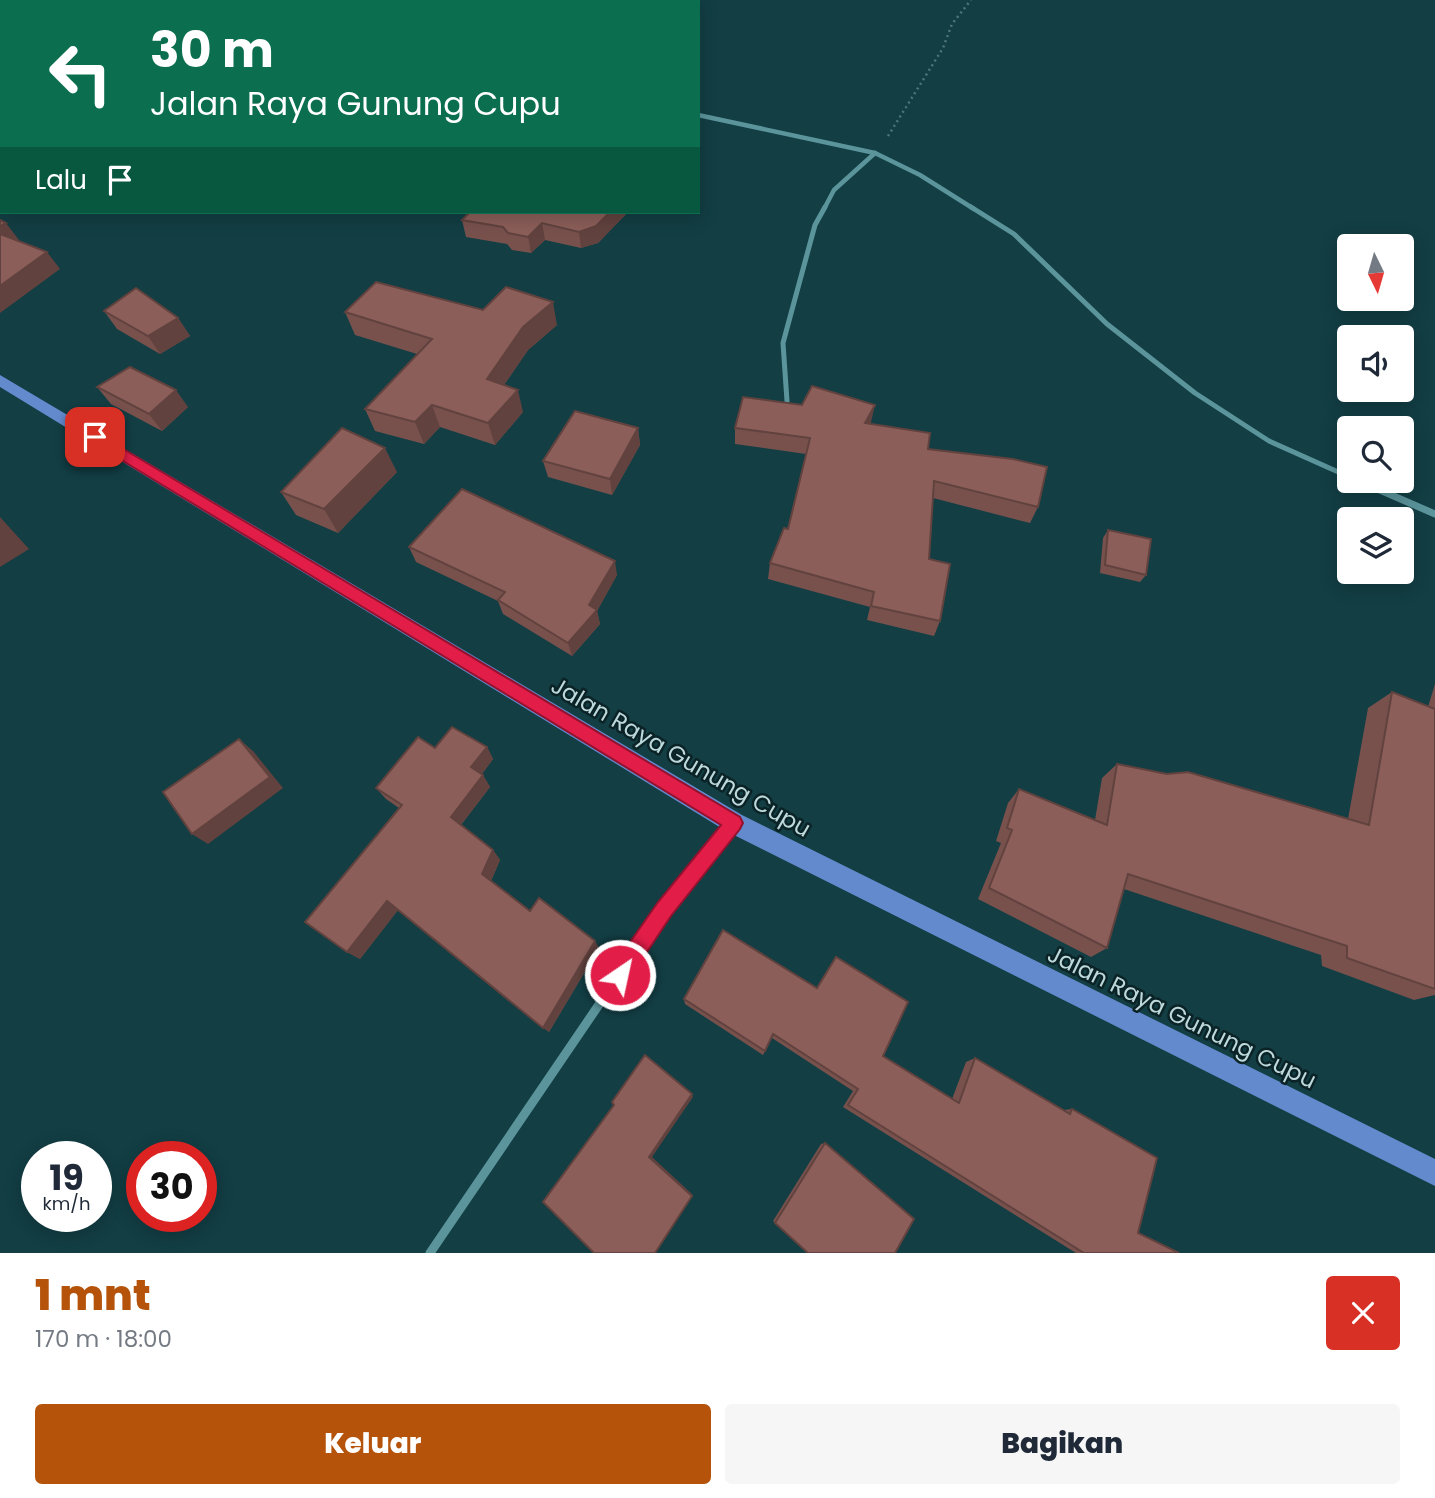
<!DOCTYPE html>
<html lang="id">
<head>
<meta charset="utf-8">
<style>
  body { margin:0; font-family:Poppins,sans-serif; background:#f6f6f7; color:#1f2937; height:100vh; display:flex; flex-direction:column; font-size:26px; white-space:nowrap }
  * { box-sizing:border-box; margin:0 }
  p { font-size:23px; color:#747a83 }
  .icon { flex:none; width:38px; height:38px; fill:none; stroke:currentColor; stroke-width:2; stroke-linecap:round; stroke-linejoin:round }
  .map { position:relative; height:1253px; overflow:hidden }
  .details { display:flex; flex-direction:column; background:#fff; flex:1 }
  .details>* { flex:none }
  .top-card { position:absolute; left:0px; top:0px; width:700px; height:214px; box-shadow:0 4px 18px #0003; background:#0b6e4f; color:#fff; overflow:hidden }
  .needle { width:46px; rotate:175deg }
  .fabs { position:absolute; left:1337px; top:234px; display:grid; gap:14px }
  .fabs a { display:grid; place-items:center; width:77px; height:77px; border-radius:7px; background:#fff; box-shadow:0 4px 18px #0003; font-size:35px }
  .speed { position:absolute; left:21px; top:1141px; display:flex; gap:14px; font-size:35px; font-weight:700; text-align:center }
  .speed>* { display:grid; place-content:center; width:91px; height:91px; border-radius:50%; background:#fff; box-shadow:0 4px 18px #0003; line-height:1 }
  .speed small { font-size:18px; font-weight:400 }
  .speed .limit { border:10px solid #d22; background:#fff; color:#111 }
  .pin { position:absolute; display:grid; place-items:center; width:60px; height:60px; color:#fff; margin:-30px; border-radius:14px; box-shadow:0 4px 10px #0006 }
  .me { position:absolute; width:77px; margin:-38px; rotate:34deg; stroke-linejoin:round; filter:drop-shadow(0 0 5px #0008) }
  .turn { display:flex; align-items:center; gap:24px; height:147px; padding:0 35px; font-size:32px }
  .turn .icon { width:91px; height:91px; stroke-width:2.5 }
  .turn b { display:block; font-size:49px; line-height:60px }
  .then { display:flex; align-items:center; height:66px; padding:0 35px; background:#0003; gap:14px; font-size:26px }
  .round { display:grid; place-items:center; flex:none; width:74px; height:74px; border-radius:7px; background:#f6f6f7 }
  .overview { display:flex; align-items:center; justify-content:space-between; height:119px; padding:0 35px }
  h1 { font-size:42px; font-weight:800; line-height:52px; color:#b45309 }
  .button { display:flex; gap:14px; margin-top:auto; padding:14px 35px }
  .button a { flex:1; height:80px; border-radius:7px; background:#b45309; color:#fff; font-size:28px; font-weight:800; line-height:80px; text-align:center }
  .button a+a { background:#f6f6f7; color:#1f2937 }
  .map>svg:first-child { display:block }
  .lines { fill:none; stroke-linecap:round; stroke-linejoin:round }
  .path { stroke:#4f757a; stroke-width:2.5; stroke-dasharray:2 3.5; stroke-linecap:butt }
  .minor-far3 { stroke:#5b949b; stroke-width:4.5 }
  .minor-far2 { stroke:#5b949b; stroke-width:5 }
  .minor-far1 { stroke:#5b949b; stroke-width:7 }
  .minor { stroke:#5b949b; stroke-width:9 }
  .trunk { fill:#648ace; fill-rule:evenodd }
  .wall { fill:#78514d }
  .shaded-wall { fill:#61423e }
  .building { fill:#8b5e59; stroke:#61423e; stroke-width:2 }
  .route { fill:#e11d48; stroke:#92132f; stroke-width:2 }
  .labels { text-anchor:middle; stroke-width:5; stroke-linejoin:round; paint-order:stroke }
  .street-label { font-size:23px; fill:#bdd9dc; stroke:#0b2326 }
</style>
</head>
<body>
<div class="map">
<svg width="1435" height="1253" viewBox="0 0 1435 1253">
  <rect width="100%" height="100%" fill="#123e44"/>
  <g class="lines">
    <!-- path -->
    <g class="path">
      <polyline points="613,2 615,0"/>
      <polyline points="888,136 943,48 952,24 971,0"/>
    </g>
    <!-- minor-far3 -->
    <g class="minor-far3">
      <polyline points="698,115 875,153 920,175 974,209"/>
      <polyline points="824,209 834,190 875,153"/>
    </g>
    <!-- minor-far2 -->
    <g class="minor-far2">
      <polyline points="971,207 1014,234 1107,324 1195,393 1269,441 1345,475"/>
      <polyline points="787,401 783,343 815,225 825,207"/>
    </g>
    <!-- minor-far1 -->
    <g class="minor-far1">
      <polyline points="1341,473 1349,477"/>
      <polyline points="1359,481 1435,514"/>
    </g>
    <!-- minor -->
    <polyline class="minor" points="430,1253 664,909 732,825"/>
    <!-- trunk -->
    <polygon class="trunk" points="0,375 742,815 1435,1159 1435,1186 726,831 0,387"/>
  </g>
  <!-- wall -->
  <g class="wall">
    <polygon points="628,212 598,243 581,248 545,240 531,253 512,250 507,244 466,237 462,220"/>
    <polygon points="483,310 557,325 528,350 504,385 523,412 495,445 440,427 424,444 375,431 365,409 417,354 355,335 345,312"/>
    <polygon points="104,311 178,318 190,336 160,354 117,329"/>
    <polygon points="97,387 188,407 162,431 111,404"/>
    <polygon points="871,422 871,424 928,449 1038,507 1030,523 933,498 929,559 940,621 934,636 867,620 870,607 768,579 770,563 788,529 806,454 735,444 735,428"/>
    <polygon points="638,428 640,445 612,495 548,477 543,461"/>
    <polygon points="397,472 338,533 296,515 281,492"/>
    <polygon points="1108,530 1146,575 1140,582 1100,573 1103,538"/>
    <polygon points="409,547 617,575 597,611 600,624 572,656 503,614 498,601 416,562"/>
    <polygon points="1435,684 1435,995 1414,1000 1322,966 1321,955 1124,889 1107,948 1091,957 978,899 1001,843 996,841 1008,803 1019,789 1095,820 1102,778 1117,764 1348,819 1368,708 1392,692 1428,707"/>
    <polygon points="487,747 493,759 482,774 490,787 461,825 493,850 500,860 491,881 530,911 599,948 549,1032 398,910 360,959 347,952 399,808 386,799 376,788 435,748"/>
    <polygon points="684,999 883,1056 952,1099 966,1062 975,1058 1064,1110 1072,1109 1138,1233 1179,1253 1076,1253 843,1107 853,1091 772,1038 763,1055 685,1004"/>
    <polygon points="825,1143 808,1253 773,1221 821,1144"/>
  </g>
  <!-- shaded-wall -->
  <g class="shaded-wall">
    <polygon points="610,212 628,212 598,243 581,248 579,232"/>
    <polygon points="6,223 19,240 5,248 0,241 0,226"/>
    <polygon points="542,223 545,240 531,253 528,237"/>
    <polygon points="47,252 60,269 0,313 0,286"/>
    <polygon points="553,302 557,325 528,350 493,401 487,379 523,327"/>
    <polygon points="178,318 190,336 160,354 148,336"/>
    <polygon points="176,390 188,407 162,431 149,414"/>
    <polygon points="518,390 523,412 495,445 488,423"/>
    <polygon points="432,405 440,427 424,444 415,422"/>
    <polygon points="875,405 871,422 862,440 865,423"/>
    <polygon points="638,428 640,445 612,495 610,479"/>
    <polygon points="385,448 397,472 338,533 324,509"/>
    <polygon points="0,517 29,549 0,567"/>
    <polygon points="615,561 617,575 597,611 600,624 572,656 568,643"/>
    <polygon points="239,739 253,751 283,788 208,844 192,834"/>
    <polygon points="487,747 493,759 478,779 471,767"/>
    <polygon points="483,775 490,787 459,827 451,817"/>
    <polygon points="493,850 500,860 490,883 482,874"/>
    <polygon points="387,901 398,910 360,959 347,952"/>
    <polygon points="595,941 599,948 549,1032 543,1028"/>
    <polygon points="692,1094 693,1097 652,1157 693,1195 655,1253 649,1157"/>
  </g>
  <!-- building -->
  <g class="building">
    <polygon points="470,212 610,212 596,226 579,232 542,223 528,237 508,233 503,227 462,220"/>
    <polygon points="0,220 6,223 0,226"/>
    <polygon points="0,234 47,252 0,286"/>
    <polygon points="376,282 483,310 506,287 553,302 523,327 487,379 518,390 488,423 432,405 415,422 365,409 432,339 345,312"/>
    <polygon points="136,288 178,318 148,336 104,311"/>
    <polygon points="130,367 176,390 149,414 97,387"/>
    <polygon points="812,386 875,405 865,423 930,433 928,449 1013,459 1047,467 1038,507 934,481 929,559 950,564 940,621 871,606 874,592 770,563 784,528 788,529 810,438 735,428 743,397 802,405"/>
    <polygon points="575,411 638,428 610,479 543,461"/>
    <polygon points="342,428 385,448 324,509 281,492"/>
    <polygon points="462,489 615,561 589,605 597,610 568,643 498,600 505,592 409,547"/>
    <polygon points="1108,530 1151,539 1146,575 1105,565"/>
    <polygon points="1392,692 1435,709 1435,989 1347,958 1347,946 1128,874 1107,948 989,888 1012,830 1007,828 1019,789 1107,825 1117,764 1167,774 1188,772 1369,825"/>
    <polygon points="452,727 487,747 471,767 483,775 451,817 493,850 482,874 530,911 539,898 595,941 543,1028 387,901 347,952 305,922 402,805 376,788 418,737 435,748"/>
    <polygon points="239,739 270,777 192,834 163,792"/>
    <polygon points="723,930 817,988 836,957 908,1002 883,1056 959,1103 975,1058 1070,1114 1072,1109 1157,1158 1138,1233 1179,1253 1084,1253 848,1105 858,1089 773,1034 765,1051 684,999"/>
    <polygon points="645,1055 692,1094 649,1157 692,1196 655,1253 594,1253 543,1202 614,1105 612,1102"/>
    <polygon points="825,1143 914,1219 895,1253 808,1253 775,1223"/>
  </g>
  <!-- route -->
  <polygon class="route" points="95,432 740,817 743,823 740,829 671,916 627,982 620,985 612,982 610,975 612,968 658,902 721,825 90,441 90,433"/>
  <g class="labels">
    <!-- street labels -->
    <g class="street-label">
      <text transform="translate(681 757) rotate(30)" y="8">Jalan Raya Gunung Cupu</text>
      <text transform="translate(1182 1017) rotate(26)" y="8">Jalan Raya Gunung Cupu</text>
    </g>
  </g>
</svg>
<div class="fabs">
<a><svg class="needle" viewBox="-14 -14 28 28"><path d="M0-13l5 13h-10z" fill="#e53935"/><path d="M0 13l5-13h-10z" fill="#747a83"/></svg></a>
<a><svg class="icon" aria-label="sound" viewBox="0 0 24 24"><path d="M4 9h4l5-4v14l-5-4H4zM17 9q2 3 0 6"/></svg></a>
<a><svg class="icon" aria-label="search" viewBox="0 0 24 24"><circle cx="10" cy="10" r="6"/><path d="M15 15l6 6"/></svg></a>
<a><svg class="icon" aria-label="layers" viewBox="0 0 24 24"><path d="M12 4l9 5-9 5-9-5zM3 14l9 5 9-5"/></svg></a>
</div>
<div class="speed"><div>19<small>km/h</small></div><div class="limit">30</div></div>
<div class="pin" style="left:95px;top:437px;background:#d93025"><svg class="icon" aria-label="arrive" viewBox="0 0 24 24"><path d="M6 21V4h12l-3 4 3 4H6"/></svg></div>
<svg class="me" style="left:620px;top:975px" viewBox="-20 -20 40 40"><circle r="17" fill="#e11d48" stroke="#fff" stroke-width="3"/><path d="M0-11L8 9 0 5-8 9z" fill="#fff"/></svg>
<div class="top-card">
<div class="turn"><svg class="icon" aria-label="left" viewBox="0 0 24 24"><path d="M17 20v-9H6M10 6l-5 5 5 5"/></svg><div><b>30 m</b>Jalan Raya Gunung Cupu</div></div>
<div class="then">Lalu<svg class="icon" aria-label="arrive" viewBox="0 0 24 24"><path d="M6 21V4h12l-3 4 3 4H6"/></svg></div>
</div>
</div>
<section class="details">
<div class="overview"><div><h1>1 mnt</h1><p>170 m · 18:00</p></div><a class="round" style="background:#d93025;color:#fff"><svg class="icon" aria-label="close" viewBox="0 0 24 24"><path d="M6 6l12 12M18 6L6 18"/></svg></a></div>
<div class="button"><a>Keluar</a><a>Bagikan</a></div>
</section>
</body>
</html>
